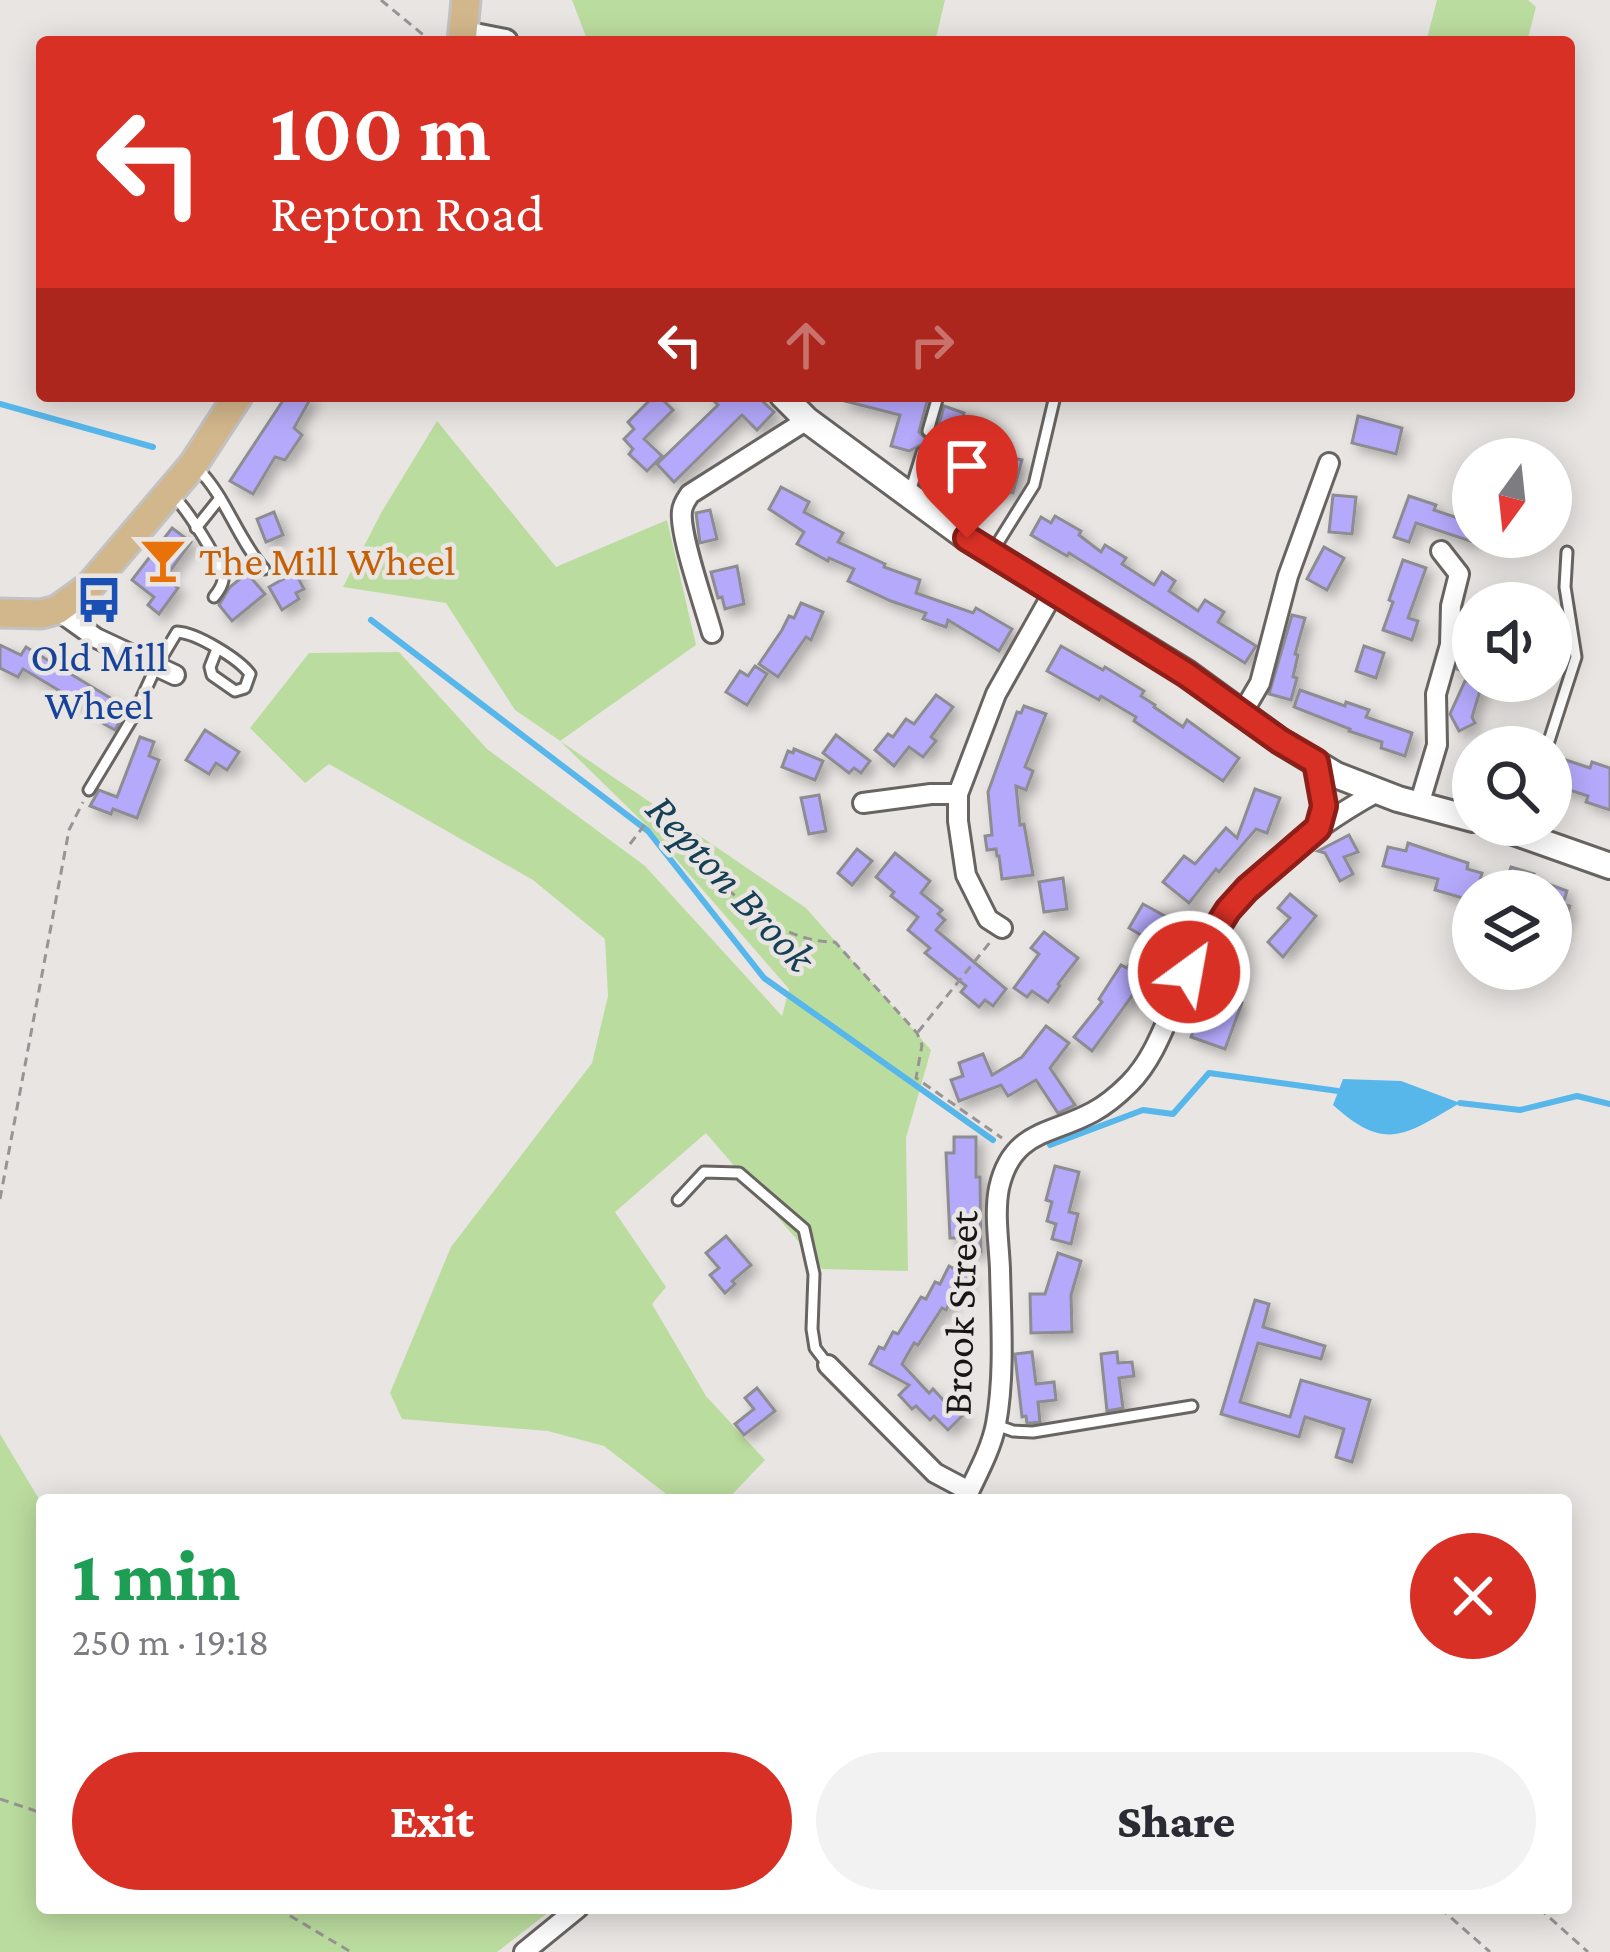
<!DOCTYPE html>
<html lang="en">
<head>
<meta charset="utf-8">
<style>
  body { margin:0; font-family:"Crimson Pro",serif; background:#f2f2f3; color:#2b2b33; height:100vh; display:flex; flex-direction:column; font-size:45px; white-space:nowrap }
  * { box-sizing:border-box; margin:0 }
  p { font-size:39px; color:#7c7c81 }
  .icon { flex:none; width:66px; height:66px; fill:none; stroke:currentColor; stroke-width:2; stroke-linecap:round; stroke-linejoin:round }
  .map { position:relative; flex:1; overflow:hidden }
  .sheet { position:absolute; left:36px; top:1494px; width:1536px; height:420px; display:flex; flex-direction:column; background:#fff; border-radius:12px; box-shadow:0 6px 30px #0003 }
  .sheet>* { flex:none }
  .hud { position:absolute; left:36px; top:36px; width:1539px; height:366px; border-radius:12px; box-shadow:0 6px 30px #0003; background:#d93025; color:#fff; overflow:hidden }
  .needle { width:78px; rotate:195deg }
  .fabs { position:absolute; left:1452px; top:438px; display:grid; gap:24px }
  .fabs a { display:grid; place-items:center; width:120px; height:120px; border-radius:50%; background:#fff; box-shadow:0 6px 30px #0003; font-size:60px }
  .pin { position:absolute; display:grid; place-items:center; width:102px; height:102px; color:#fff; margin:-123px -51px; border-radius:50% 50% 50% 0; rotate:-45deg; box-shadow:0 0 12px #0007 }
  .pin .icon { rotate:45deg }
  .me { position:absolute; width:132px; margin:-66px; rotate:32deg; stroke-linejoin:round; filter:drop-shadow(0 0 9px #0008) }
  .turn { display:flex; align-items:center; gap:42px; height:252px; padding:0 36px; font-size:54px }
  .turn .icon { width:156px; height:156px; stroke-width:2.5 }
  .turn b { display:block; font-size:84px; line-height:102px }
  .lanes { display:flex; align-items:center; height:114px; padding:0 36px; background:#0003; justify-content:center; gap:60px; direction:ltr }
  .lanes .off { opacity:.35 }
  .round { display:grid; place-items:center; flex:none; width:126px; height:126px; border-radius:63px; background:#f2f2f3 }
  .overview { display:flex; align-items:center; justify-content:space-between; height:204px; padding:0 36px }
  h1 { font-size:72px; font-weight:800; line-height:90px; color:#1e9e55 }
  .cta { display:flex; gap:24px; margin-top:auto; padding:24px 36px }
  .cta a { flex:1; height:138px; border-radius:72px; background:#d93025; color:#fff; font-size:48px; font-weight:800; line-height:138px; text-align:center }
  .cta a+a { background:#f2f2f3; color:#2b2b33 }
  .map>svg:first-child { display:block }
  .green { fill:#bbdc9f }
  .water { fill:#57b7ea }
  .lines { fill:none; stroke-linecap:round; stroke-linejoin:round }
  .stream { stroke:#57b7ea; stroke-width:6 }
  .building { fill:#b5a9fc; stroke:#8d8c90; stroke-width:3; filter:url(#shadow) }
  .lane-casing { stroke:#686462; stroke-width:15 }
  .street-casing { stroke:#686462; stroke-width:24 }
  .secondary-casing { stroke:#686462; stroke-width:30 }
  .primary-casing { stroke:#c3c2c2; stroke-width:33 }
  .path { stroke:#979493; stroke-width:3; stroke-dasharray:9 6; stroke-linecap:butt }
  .lane { stroke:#fff; stroke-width:9 }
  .street { stroke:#fff; stroke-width:18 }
  .secondary { stroke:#fff; stroke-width:24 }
  .primary { stroke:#d3b78c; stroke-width:27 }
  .route-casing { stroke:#8d1f18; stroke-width:30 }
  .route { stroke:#d93025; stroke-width:21 }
  .labels { text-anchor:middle; stroke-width:9; stroke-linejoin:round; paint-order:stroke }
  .food-label { font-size:42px; fill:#c56008; stroke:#e9e5e3; text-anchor:start }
  .transit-label { font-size:42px; fill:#164399; stroke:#e9e5e3 }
  .street-label { font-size:42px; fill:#171515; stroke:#e9e5e3 }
  .water-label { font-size:45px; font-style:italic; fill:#164055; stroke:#e9e5e3 }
</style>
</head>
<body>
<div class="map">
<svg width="1610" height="1952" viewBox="0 0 1610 1952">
  <defs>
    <filter id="shadow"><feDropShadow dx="6" dy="6" stdDeviation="6" flood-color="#0004"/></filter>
  </defs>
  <rect width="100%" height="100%" fill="#e9e5e3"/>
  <!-- green -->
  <g class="green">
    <polygon points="572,0 945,0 935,42 588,42"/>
    <polygon points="1437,0 1528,0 1536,7 1527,42 1426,42"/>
    <polygon points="437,421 556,567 667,520 696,645 560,741 806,908 931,1050 906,1138 908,1271 822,1269 706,1133 615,1212 666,1287 652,1304 706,1396 765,1460 727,1500 674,1500 604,1446 548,1431 402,1419 390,1393 451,1247 592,1063 608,996 605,939 533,880 329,764 305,783 250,728 309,653 399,652 487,749 645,866 782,1016 789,989 649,828 559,740 515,710 446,603 343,587 381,513"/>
    <polygon points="0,1434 42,1504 42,1908 554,1908 497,1952 0,1952"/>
  </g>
  <!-- water -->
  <path class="water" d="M1343,1079l58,2 59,22c-55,32 -74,50 -127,2z"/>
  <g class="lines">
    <!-- stream -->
    <g class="stream">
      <polyline points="0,404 153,447"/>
      <polyline points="371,620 648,831 764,978 993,1140"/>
      <polyline points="1460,1103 1520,1110 1577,1096 1610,1104"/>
      <polyline points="1050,1145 1143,1110 1173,1114 1209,1073 1338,1091"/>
    </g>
  </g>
  <!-- building -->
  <g class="building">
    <polygon points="286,396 312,396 294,428 302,435 285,460 275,457 253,494 230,481"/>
    <polygon points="654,396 659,396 673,410 644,439 662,456 647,471 629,454 633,449 624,439 634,429 628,422"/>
    <polygon points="709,396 757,396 774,412 757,430 742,415 674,482 657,464 718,405"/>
    <polygon points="845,396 924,396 923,400 927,401 919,432 927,440 936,435 944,406 964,413 951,456 930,450 923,444 909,451 891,446 900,415 845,401"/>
    <polygon points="1358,416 1402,428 1396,454 1352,443"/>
    <polygon points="963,447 1022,460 1013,493 980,484 982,478 956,471"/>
    <polygon points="781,487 809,502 804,512 843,533 838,542 885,564 884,567 920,580 916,593 973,613 976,608 1012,629 999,651 948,620 946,627 923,619 926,613 891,601 848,581 854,569 829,558 828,561 797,544 804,532 769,509"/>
    <polygon points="1333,495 1356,497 1352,534 1329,532"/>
    <polygon points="1409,496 1436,505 1434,510 1473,523 1473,542 1416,523 1409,542 1394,537"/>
    <polygon points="710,510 717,539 700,543 696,513"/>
    <polygon points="274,512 283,535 266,542 257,519"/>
    <polygon points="1055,516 1081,531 1079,535 1101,552 1105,545 1126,558 1122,564 1154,585 1162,572 1175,581 1169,591 1198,611 1205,600 1224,612 1218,622 1256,646 1245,663 1069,553 1067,556 1031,535 1041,517 1051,523"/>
    <polygon points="172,528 191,542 165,578 178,588 159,614 148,605 154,597 132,580"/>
    <polygon points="1324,547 1344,558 1327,590 1307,579"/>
    <polygon points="291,558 299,570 290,575 295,572 304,589 296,593 299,599 282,610 269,587 285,578 278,566"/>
    <polygon points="1403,560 1426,568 1408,618 1418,621 1412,640 1383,630 1393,602 1389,600"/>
    <polygon points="737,566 744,604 725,609 722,597 718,598 711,572"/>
    <polygon points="247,573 265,594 232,621 219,605 230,587"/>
    <polygon points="801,603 823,612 811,640 806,637 778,677 759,664 782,630 789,616 794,618"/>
    <polygon points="1292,615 1305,618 1295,654 1298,655 1293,677 1297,678 1291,700 1269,694"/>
    <polygon points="1471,627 1473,628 1473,675 1457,669"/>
    <polygon points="0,645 21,655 26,647 127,708 115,730 104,724 107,719 23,669 18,677 0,668"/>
    <polygon points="1061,646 1103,670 1105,667 1144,691 1141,696 1155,705 1154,707 1183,727 1187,720 1239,758 1223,781 1134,721 1136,717 1101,696 1099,700 1047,671"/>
    <polygon points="1364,646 1384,653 1376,678 1356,671"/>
    <polygon points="755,666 767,674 747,705 726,692 740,671 748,676"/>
    <polygon points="1465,681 1483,681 1472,717 1475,723 1459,731 1450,714"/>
    <polygon points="1300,690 1345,706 1346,702 1369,710 1366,717 1412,733 1405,756 1381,748 1382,742 1349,731 1350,729 1294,707"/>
    <polygon points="936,695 953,707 931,737 936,741 923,757 909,747 894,766 875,750 888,734 893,737 906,719 914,724"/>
    <polygon points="1024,706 1046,714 1025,767 1033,771 1026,790 1016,786 1020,825 1024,824 1033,875 1002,879 999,856 997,856 996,849 987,850 985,836 992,835 988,792 1017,712 1021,713"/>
    <polygon points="205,730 239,752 227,770 216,763 209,774 186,760"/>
    <polygon points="836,735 870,761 861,773 854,768 849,773 823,753"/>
    <polygon points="140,737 154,742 149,756 159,760 137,818 113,809 111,814 90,806 99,790 117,797"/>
    <polygon points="794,749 823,761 815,780 782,767 788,751 793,753"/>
    <polygon points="1551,755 1590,768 1592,762 1610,768 1610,810 1586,802 1588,796 1551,784"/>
    <polygon points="1255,789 1280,798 1267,833 1256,829 1219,872 1216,869 1189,903 1163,882 1184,856 1195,864 1226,828 1237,838"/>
    <polygon points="819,795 826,831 809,834 801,798"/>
    <polygon points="1349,835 1358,852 1344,857 1353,874 1340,881 1325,853 1318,851"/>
    <polygon points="1408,843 1468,863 1467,869 1482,873 1477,891 1473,891 1473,901 1435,890 1438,879 1383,866 1388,847 1406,851"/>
    <polygon points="857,849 872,861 852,885 838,873"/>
    <polygon points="895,853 930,881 921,893 942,910 938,914 945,920 936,930 1006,989 993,1006 985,1000 979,1007 961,992 966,986 925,953 930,948 908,930 918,917 891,896 894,892 876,877"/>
    <polygon points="1511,867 1534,874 1532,878 1567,891 1563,904 1570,906 1553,953 1551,953 1551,891 1503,891"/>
    <polygon points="1063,878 1067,909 1044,912 1039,882"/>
    <polygon points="1290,894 1316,916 1283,957 1268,942 1290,918 1278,908"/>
    <polygon points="1143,904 1176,922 1151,966 1153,967 1092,1051 1074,1037 1102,1002 1099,999 1121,965 1127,968 1146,938 1129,928"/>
    <polygon points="1044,932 1078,958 1058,984 1060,986 1048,1002 1032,991 1027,997 1014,988 1039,954 1031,948"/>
    <polygon points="1222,996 1242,1003 1225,1049 1191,1037 1203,1002 1206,1004 1212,997 1221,1000"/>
    <polygon points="1046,1026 1069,1043 1050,1068 1075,1105 1058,1113 1036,1080 1008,1096 1001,1085 959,1101 951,1080 963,1076 959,1063 983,1054 992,1075 1022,1057"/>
    <polygon points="954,1137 976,1137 976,1177 980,1177 981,1252 957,1252 964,1238 950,1238 946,1153 954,1153"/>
    <polygon points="1055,1166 1079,1172 1069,1212 1078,1214 1071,1244 1052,1239 1056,1224 1047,1221 1052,1202 1046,1200"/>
    <polygon points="726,1236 751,1265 732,1281 735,1284 725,1293 710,1275 719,1268 706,1253"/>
    <polygon points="1058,1253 1081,1261 1071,1295 1072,1332 1031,1333 1030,1294 1045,1294"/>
    <polygon points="949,1266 970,1277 960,1295 956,1292 946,1310 942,1308 918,1345 914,1343 902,1364 929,1393 933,1389 947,1404 951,1400 964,1414 948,1430 934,1416 930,1420 916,1406 912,1409 899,1395 909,1385 870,1364 879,1347 884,1349 893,1332 898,1334 921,1297 926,1299 935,1282 940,1284"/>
    <polygon points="1255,1300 1269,1304 1263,1327 1325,1346 1321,1359 1258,1343 1240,1402 1290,1417 1301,1380 1370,1400 1352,1462 1336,1457 1344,1429 1305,1417 1299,1437 1221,1414"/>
    <polygon points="1032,1352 1036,1384 1054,1382 1056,1400 1038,1402 1040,1422 1032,1423 1027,1423 1026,1416 1022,1417 1015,1356 1015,1354"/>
    <polygon points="1117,1352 1118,1363 1132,1362 1134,1376 1119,1378 1123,1408 1107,1411 1101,1354"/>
    <polygon points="757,1388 775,1411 744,1435 735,1424 754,1409 745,1398"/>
  </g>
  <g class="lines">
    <defs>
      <g id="lane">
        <polyline points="928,431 938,396"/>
        <path d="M198,469c28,28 39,69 66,100"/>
        <polyline points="910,492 922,453"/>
        <path d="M174,497c12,11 49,67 49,83 -1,7 -5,12 -9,17"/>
        <polyline points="196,528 220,498"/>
        <polyline points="994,549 1034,485 1055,396"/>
        <polyline points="1547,747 1576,657 1565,587 1567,552"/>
        <path d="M89,790l44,-73 23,-50 21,-35c20,1 62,27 73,42l-5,14 -10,3 -23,-16 -2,-8 7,-18"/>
        <polyline points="678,1200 704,1172 739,1173 804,1229 814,1274 812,1329 815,1348 828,1365"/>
        <polyline points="996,1425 1013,1431 1033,1432 1192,1406"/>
      </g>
      <g id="street">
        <polyline points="57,610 96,638 175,675"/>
        <path d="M712,633c-7,-26 -33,-99 -30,-122 1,-8 4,-11 8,-17l117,-74"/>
        <polyline points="1243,712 1260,683 1288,576 1329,463"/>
        <path d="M1315,762c8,24 9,42 3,66"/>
        <polyline points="863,803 931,794 958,794"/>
        <polyline points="1419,805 1437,745 1436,694 1450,645 1451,606 1459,574 1441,551"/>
        <polyline points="1002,928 988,919 966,875 958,821 958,794 996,694 1053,593"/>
        <polyline points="828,1365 935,1473 969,1491"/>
        <path d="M965,1500c11,-24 26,-50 31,-76 9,-49 5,-104 4,-155 -1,-26 -6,-55 -1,-81 13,-58 52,-53 94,-76 13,-7 25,-17 36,-28 30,-30 40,-75 60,-112 41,-77 111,-138 188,-180"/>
        <polyline points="524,1952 578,1908"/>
      </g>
      <g id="secondary">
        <polyline points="464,34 505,42"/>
        <polyline points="783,396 807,420 967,538 1187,673 1280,741 1336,775 1398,799 1473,819"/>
        <polyline points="1494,825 1610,866"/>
      </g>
      <g id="primary">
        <polyline points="462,42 466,0"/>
        <polyline points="0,613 41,614 57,610 89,587 193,465 238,396"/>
      </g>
    </defs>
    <!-- lane casing -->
    <use href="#lane" class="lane-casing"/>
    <!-- street casing -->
    <use href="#street" class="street-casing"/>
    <!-- secondary casing -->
    <use href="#secondary" class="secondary-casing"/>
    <!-- primary casing -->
    <use href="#primary" class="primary-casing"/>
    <!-- path -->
    <g class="path">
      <polyline points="381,0 432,42"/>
      <path d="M630,844l26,-34c47,52 103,132 179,132l82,91 5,12 -6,33 86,60"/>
      <polyline points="918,1032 991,941"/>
      <polyline points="0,1199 69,830 83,802"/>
      <polyline points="0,1799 42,1813"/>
      <polyline points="277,1908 351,1952"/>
      <polyline points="1440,1908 1490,1952"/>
      <polyline points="1539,1908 1588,1952"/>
    </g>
    <!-- lane -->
    <use href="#lane" class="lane"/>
    <!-- street -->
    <use href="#street" class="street"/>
    <!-- secondary -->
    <use href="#secondary" class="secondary"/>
    <!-- primary -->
    <use href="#primary" class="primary"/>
  </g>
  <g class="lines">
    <defs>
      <polyline id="route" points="967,538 1186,674 1280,741 1316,762 1324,806 1318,828 1247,889 1228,910 1189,972"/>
    </defs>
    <!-- route casing -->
    <use href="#route" class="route-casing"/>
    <!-- route -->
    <use href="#route" class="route"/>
  </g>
  <!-- icons -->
  <defs>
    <symbol id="bar-bare" viewBox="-9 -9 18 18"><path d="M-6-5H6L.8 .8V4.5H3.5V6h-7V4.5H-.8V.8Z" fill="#e8710a" stroke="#e9e5e3" stroke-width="2.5" paint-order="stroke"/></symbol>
    <symbol id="bus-bare" viewBox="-9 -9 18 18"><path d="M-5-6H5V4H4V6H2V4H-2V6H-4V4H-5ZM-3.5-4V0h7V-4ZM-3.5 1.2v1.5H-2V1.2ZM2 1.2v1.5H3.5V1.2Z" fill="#1a4fb4" stroke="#e9e5e3" stroke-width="2.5" paint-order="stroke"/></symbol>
  </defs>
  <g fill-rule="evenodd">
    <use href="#bar-bare" x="130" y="527" width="66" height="66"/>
    <use href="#bus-bare" x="66" y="567" width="66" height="66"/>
  </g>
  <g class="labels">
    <!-- food labels -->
    <g class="food-label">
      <text x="199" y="575">The Mill Wheel</text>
    </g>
    <!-- transit labels -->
    <g class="transit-label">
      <text x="99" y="671">Old Mill<tspan x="99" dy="48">Wheel</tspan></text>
    </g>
    <!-- street labels -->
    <g class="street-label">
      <text transform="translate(959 1313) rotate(-88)" y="15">Brook Street</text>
    </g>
    <!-- water labels -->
    <g class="water-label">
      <text transform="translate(732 882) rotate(47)" y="16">Repton Brook</text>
    </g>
  </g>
</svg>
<div class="fabs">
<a><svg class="needle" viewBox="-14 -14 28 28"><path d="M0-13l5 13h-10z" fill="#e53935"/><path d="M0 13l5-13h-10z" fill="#7c7c81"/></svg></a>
<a><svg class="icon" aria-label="sound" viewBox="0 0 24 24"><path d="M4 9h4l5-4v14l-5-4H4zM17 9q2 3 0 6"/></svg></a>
<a><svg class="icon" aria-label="search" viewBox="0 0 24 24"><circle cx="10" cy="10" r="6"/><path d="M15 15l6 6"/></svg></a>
<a><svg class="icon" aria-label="layers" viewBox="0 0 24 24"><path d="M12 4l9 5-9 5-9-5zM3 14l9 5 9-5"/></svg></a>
</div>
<div class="pin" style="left:967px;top:538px;background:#d93025"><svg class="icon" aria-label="arrive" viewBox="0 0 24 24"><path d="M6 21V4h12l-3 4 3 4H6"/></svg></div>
<svg class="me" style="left:1189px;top:972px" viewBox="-20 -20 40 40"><circle r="17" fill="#d93025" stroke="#fff" stroke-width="3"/><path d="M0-11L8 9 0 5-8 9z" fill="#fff"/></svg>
<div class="hud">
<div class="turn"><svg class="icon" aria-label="left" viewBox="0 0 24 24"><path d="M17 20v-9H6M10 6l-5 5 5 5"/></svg><div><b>100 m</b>Repton Road</div></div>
<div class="lanes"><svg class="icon" aria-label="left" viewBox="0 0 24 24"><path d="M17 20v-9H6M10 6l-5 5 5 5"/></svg><svg class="icon off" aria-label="ahead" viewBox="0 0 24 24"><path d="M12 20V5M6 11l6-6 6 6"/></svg><svg class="icon off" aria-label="right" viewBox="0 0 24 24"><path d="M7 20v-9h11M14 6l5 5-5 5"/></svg></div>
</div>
<section class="sheet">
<div class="overview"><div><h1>1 min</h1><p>250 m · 19:18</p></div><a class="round" style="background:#d93025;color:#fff"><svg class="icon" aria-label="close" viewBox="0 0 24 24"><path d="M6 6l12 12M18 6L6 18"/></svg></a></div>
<div class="cta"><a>Exit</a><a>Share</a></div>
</section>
</div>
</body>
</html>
